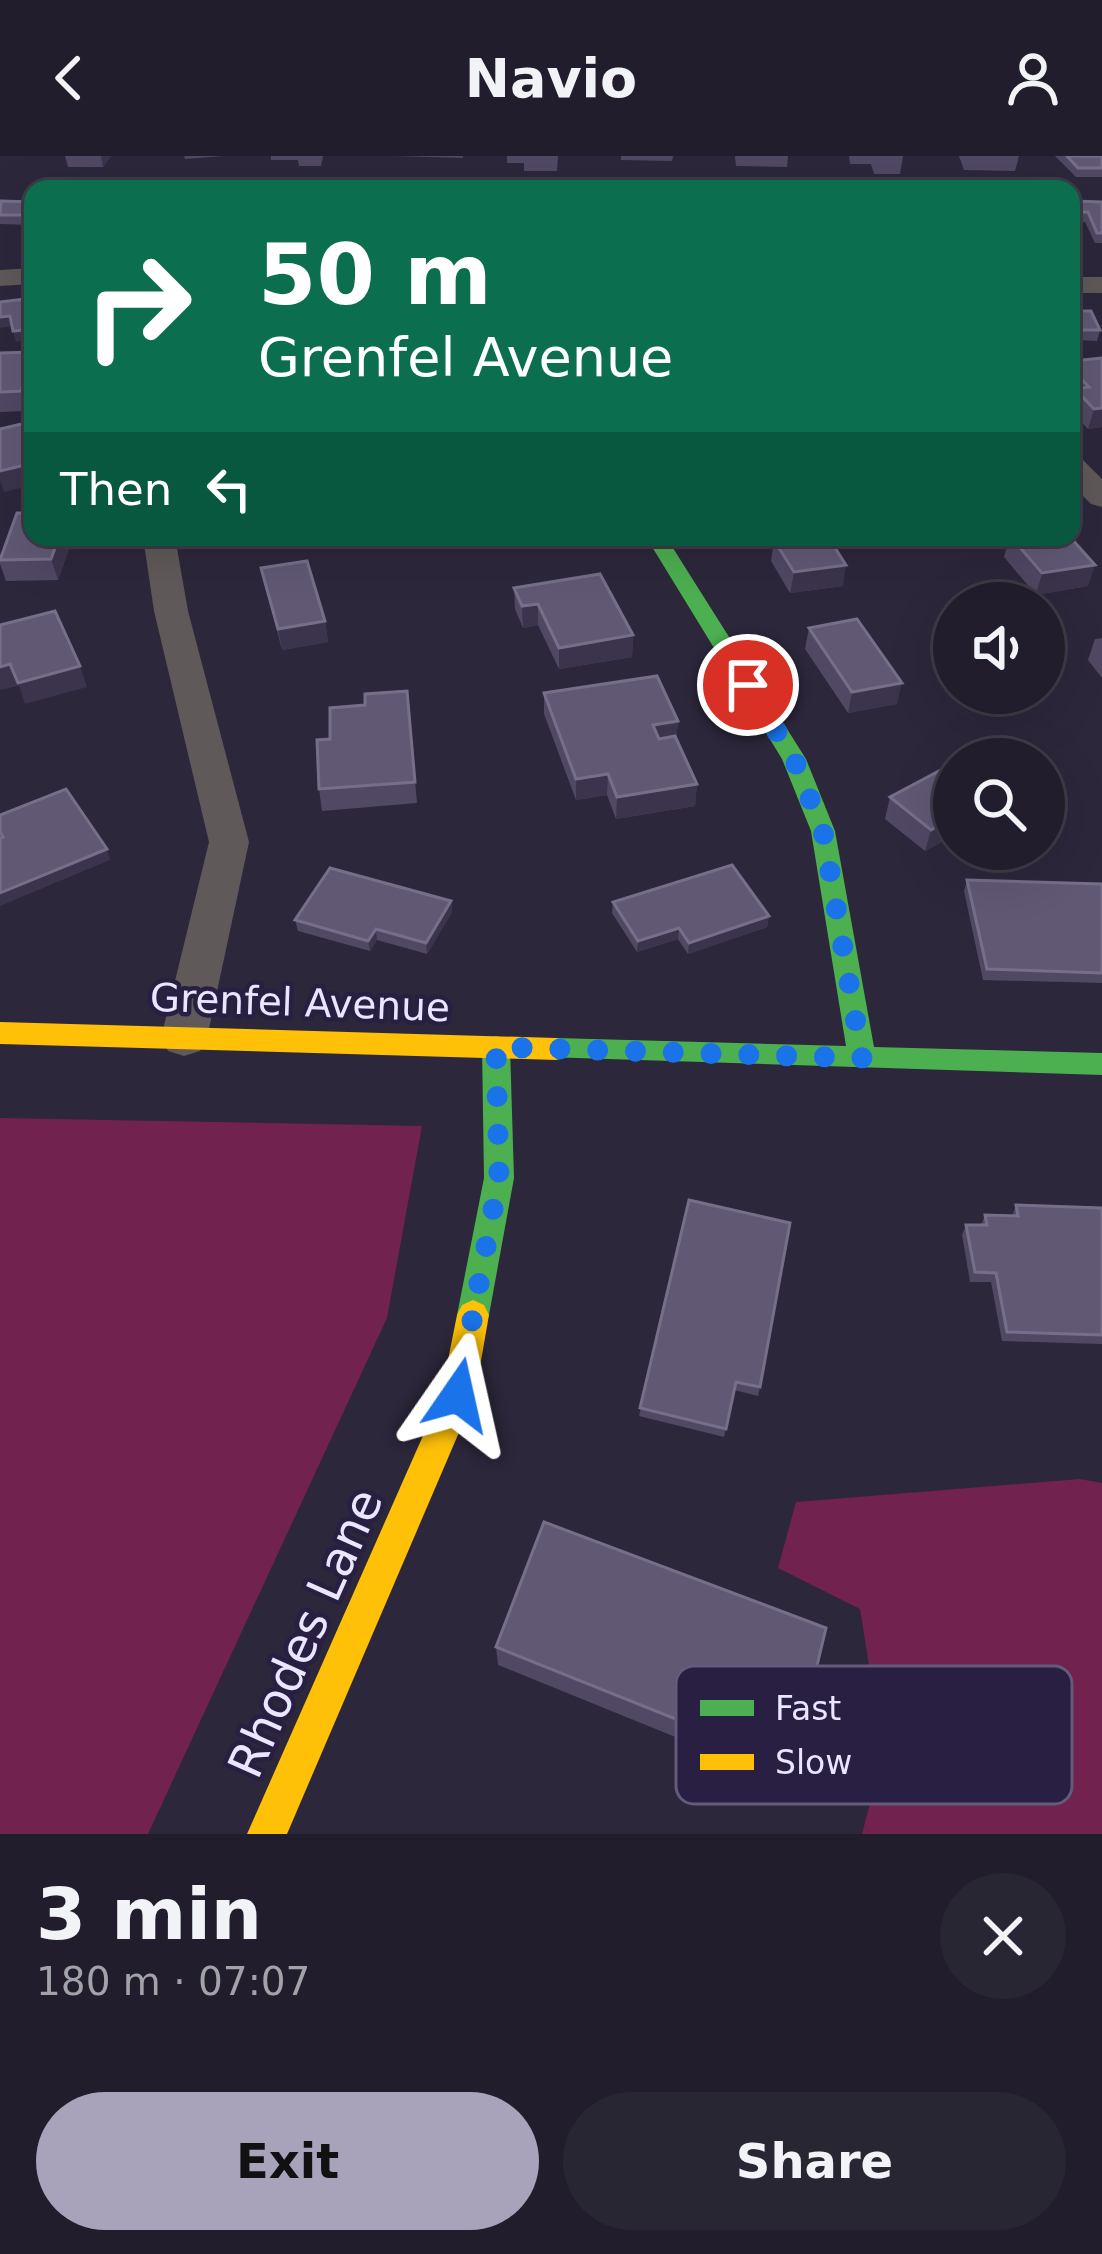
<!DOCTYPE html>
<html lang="en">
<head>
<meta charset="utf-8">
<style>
  body { margin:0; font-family:"DejaVu Sans",sans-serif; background:#292634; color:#f1f3f6; height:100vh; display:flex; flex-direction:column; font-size:45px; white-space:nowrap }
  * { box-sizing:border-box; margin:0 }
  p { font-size:39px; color:#a2a2a9 }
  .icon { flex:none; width:66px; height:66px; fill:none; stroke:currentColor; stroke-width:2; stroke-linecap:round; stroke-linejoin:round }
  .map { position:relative; height:1678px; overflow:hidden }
  .panel { display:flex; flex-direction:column; background:#211d2c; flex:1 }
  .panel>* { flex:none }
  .hud { position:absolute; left:24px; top:24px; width:1056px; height:366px; border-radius:24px; box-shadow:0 12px 48px #0002,0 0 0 3px #3e3b48; background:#0b6e4f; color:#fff; overflow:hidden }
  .fabs { position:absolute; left:933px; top:426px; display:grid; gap:24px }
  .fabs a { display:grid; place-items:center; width:132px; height:132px; border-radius:50%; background:#211d2c; box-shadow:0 12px 48px #0002,0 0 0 3px #3e3b48; font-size:60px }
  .pin { position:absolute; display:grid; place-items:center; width:102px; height:102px; color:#fff; margin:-51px; border:6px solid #fff; border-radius:50%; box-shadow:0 3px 12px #0007 }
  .me { position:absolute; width:132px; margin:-66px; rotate:11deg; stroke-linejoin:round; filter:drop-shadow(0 0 9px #0008) }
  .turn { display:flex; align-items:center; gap:42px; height:252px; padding:0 36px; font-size:54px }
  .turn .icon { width:156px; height:156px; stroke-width:2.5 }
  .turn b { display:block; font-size:84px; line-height:102px }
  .then { display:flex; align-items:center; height:114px; padding:0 36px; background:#0003; gap:24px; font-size:45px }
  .round { display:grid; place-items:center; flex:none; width:126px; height:126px; border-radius:63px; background:#292634 }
  .summary { display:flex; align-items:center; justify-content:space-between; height:204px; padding:0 36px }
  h1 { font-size:72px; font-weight:600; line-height:90px }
  .cta { display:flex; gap:24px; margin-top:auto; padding:24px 36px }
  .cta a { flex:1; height:138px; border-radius:72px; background:#a8a3ba; color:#111; font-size:48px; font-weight:600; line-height:138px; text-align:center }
  .cta a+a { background:#292634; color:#f1f3f6 }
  header { display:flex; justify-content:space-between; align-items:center; height:156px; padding:0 36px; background:#211d2c; font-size:54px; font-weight:600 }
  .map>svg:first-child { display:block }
  .green { fill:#71224e }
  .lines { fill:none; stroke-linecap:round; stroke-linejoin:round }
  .street { fill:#605959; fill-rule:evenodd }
  .fast { fill:#4caf50; fill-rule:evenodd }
  .slow { fill:#ffc107; fill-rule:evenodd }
  .wall { fill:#514864 }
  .shaded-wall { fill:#3b344c }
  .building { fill:#615974; stroke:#766f8a; stroke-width:3 }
  .route { stroke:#1a73e8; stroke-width:21; stroke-dasharray:0 37.8 }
  .labels { text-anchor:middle; stroke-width:9; stroke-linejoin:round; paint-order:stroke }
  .street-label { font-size:39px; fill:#eae6fe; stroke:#281f43 }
  .near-street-label { font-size:48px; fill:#eae6fe; stroke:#281f43 }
  .key { fill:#281f43; stroke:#625b7b; stroke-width:3 }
  .key-label { font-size:33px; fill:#eae6fe }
</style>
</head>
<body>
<header><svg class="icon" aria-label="back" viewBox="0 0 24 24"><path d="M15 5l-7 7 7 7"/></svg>Navio<svg class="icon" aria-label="person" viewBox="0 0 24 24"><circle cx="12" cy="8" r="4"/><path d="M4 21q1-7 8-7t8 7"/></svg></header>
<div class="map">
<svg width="1102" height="1678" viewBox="0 0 1102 1678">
  <rect width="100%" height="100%" fill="#2c273b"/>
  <!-- green -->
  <g class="green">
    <polygon points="0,962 422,970 387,1162 148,1678 0,1678"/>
    <polygon points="1080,1323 1102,1327 1102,1678 862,1678 883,1596 860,1453 778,1412 796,1346"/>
  </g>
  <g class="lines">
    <!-- street -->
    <g class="street">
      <polygon points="33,112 33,128 0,130 0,114"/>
      <rect x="1071" y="121" width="31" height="16"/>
      <polygon points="1071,301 1082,303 1102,323 1102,351 1091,348 1071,328"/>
      <polygon points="143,381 175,381 188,455 249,686 207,882 200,895 184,900 168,895 161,882 209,686 154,455"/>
    </g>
    <!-- fast -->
    <g class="fast">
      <polygon points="646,381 666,381 806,603 835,675 874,891 1102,897 1102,919 546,901 542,893 546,885 556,882 846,890 811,675 782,603"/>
      <polygon points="496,880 506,883 510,891 514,1022 489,1159 484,1169 473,1174 462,1169 457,1159 484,1022 482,891 486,883"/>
    </g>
    <!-- slow -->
    <g class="slow">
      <polygon points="0,866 556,882 566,885 570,893 566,901 556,904 0,888"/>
      <polygon points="473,1144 484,1149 489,1159 475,1239 287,1678 247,1678 441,1239 457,1159 462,1149"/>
    </g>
  </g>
  <!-- wall -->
  <g class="wall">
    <polygon points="65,0 111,0 103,11 68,11"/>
    <polygon points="184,0 224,0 185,3"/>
    <polygon points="271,0 323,0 321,10 299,10 298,4 271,4"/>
    <polygon points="393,0 463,0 463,2"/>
    <polygon points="507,0 558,0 557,15 524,15 524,7 507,7"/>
    <polygon points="621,0 673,0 672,5 621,4"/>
    <polygon points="735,0 788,0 787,11 736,10"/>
    <polygon points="849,0 903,0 900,18 874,18 871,8 850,8"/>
    <polygon points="959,0 1019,0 1015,15 964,14"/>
    <polygon points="1055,0 1102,0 1102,21 1076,21"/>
    <polygon points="1074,45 1102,46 1102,87 1095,87 1085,66 1077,66 1072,55"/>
    <polygon points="0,46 33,46 33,69 0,68"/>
    <polygon points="1071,155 1100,174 1097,185 1077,184 1075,189 1071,189"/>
    <polygon points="33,196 27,255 0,256 0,197"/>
    <polygon points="1102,202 1102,271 1088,273 1071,255 1073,241 1071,239 1071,205"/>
    <polygon points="73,381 58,424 6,425 0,408 0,400"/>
    <polygon points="1010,381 1088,430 1036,439 1004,401"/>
    <polygon points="774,384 843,430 790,437 771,405"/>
    <polygon points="261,412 325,465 328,486 282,494"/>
    <polygon points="514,432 633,479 632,501 559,513 538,469 523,472 515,453"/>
    <polygon points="809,472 897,548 848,557 805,493"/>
    <polygon points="1102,482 1102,522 1088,504 1095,483"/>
    <polygon points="407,535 417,647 322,655 319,633 330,583 365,549"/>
    <polygon points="544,537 678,565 676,584 697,628 695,650 616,663 607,639 576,644 544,558"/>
    <polygon points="954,607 954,679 925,695 885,663 890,641"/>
    <polygon points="967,724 1102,728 1102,827 983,824 964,735"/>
    <polygon points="451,745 452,756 427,798 377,784 370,795 298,775 295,764"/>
    <polygon points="613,746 769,760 767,771 688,798 678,783 637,796 612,757"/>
    <polygon points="689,1044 760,1231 758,1240 734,1234 724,1281 639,1260"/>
    <polygon points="1016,1049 1102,1052 1102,1188 1002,1185 991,1126 970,1126 962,1079 966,1069 981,1069 985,1059 1012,1060"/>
    <polygon points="496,1491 793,1610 784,1625 498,1509"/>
  </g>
  <!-- shaded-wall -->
  <g class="shaded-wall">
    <polygon points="101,0 111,0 103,11"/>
    <polygon points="10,160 13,170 0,172 0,161"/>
    <polygon points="33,173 33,183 16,186 13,175"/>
    <polygon points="33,199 33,236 27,255 21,235"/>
    <polygon points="1102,252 1102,271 1088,273 1094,253"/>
    <polygon points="33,307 33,329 4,336 0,324 0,315"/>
    <polygon points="59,381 73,381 58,424 51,403"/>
    <polygon points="500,381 537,381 500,388"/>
    <polygon points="846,409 843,430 790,437 794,416"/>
    <polygon points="1095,409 1088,430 1036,439 1042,417"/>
    <polygon points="538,448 538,469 523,472 522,450"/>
    <polygon points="325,465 328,486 282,494 278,473"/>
    <polygon points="633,479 632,501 559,513 559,492"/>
    <polygon points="10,508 18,530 0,534 0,511"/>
    <polygon points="80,510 87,531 25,548 18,527"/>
    <polygon points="902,527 897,548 848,557 852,536"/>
    <polygon points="678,565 676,586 652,590 653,569"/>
    <polygon points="608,618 607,639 576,644 576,623"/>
    <polygon points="697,628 695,650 616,663 617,641"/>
    <polygon points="954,661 954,679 925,695 931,674"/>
    <polygon points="107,693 110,704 0,750 0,737"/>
    <polygon points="451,745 452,756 427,798 426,787"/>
    <polygon points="769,760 767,771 688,798 689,787"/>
    <polygon points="679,772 678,783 637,796 638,785"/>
    <polygon points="376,773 377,784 370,795 368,785"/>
  </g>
  <!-- building -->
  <g class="building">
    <polygon points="1067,0 1102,0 1102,12 1078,12"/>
    <polygon points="1,45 33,46 33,59 0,59"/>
    <polygon points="1074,45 1102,46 1102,77 1097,77 1088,56 1080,56"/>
    <polygon points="33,142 33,173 13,175 10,160 0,161 0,146"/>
    <polygon points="1071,155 1091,155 1100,174 1076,174 1078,179 1071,179"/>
    <polygon points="33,196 21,235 0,236 0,197"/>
    <polygon points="1102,202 1102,252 1094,253 1075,233 1089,231 1071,213 1071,205"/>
    <polygon points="26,267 33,275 33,307 0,315 0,273"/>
    <polygon points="17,357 33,357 33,381 59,381 51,403 0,404"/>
    <polygon points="794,381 828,381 846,409 794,416 774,384"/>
    <polygon points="1011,381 1070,381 1095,409 1042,417"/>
    <polygon points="307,405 325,465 278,473 261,412"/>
    <polygon points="600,418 633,479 559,492 538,448 522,450 514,432"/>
    <polygon points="55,455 80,510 18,527 10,508 0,511 0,469"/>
    <polygon points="857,463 902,527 852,536 809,472"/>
    <polygon points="657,520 678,565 653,569 659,583 675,580 697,628 617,641 608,618 576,623 544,537"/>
    <polygon points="407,535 415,626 319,633 317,584 330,583 330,552 365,549 365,538"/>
    <polygon points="978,594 991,603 961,603"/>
    <polygon points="954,607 954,661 931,674 890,641"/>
    <polygon points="66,633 107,693 0,737 0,682 3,681 0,676 0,659"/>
    <polygon points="732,709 769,760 689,787 679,772 638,785 613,746"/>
    <polygon points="330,712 451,745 426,787 376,773 368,785 295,764"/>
    <polygon points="967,724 1102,728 1102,817 987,813"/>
    <polygon points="689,1044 790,1067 760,1231 736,1226 726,1273 640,1252"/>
    <polygon points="1016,1049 1102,1052 1102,1179 1007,1176 996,1117 975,1116 966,1069 987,1069 985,1059 1018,1060"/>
    <polygon points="544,1366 826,1472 793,1610 496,1491"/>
  </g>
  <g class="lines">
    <!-- route -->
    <polyline class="route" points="458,1239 499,1022 496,891 862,902 823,675 794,603 748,529"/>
  </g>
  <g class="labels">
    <!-- street labels -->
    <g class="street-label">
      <text transform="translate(300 846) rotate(2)" y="14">Grenfel Avenue</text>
    </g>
    <!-- near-street labels -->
    <g class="near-street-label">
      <text transform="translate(305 1477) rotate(-66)" y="17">Rhodes Lane</text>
    </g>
  </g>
  <!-- legend -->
  <rect x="676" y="1510" width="396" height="138" rx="18" class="key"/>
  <rect x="700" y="1544" width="54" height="16" fill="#4caf50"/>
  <rect x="700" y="1598" width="54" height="16" fill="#ffc107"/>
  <g class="key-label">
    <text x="775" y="1564">Fast</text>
    <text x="775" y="1618">Slow</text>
  </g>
</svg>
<div class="fabs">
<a><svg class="icon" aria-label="sound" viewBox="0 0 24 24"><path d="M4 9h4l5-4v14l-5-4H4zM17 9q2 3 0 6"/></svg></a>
<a><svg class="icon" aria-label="search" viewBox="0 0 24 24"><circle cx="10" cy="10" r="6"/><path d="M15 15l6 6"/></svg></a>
</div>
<div class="pin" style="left:748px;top:529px;background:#d93025"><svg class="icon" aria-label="arrive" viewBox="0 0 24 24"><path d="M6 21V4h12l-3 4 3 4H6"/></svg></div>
<svg class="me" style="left:458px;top:1239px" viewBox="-20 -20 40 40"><path d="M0-17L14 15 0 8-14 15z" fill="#1a73e8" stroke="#fff" stroke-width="4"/></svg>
<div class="hud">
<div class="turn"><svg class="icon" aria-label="right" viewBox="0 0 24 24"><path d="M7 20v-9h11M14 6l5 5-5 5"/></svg><div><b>50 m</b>Grenfel Avenue</div></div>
<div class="then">Then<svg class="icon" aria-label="left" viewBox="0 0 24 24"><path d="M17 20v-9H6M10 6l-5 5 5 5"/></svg></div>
</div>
</div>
<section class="panel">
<div class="summary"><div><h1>3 min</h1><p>180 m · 07:07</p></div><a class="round"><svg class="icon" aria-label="close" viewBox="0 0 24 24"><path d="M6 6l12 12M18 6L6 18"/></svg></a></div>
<div class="cta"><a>Exit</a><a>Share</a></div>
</section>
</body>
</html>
